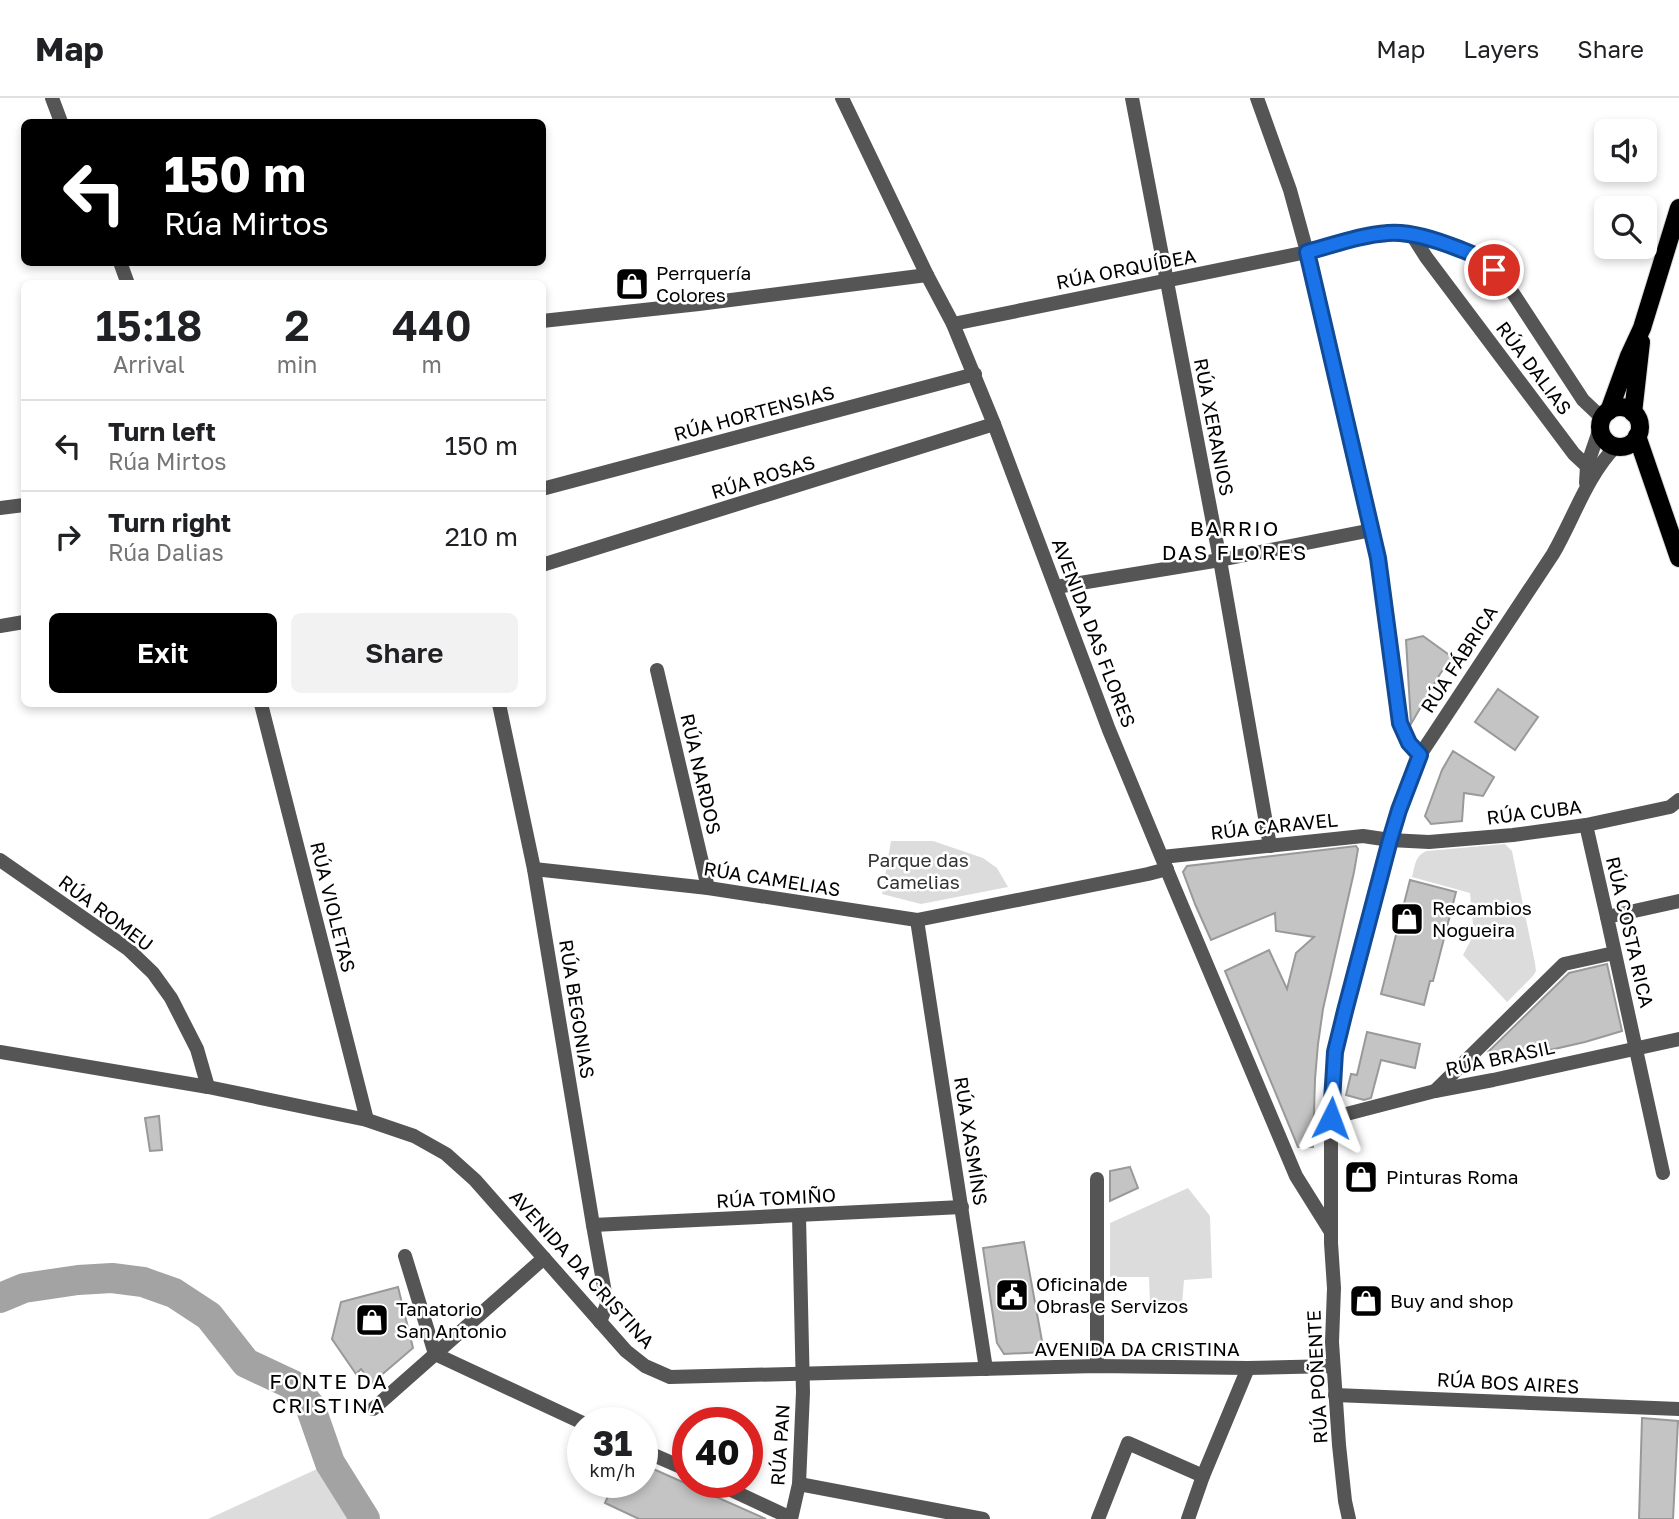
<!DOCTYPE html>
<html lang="en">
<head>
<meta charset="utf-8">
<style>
  body { margin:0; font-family:"Golos Text",sans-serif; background:#f2f2f2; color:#202124; height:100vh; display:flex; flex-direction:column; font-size:26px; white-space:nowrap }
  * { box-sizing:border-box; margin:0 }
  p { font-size:23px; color:#757577 }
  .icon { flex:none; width:38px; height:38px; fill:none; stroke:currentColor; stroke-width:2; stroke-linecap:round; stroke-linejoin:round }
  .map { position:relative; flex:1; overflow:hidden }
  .side { position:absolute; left:21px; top:182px; width:525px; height:427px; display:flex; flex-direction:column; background:#fff; border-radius:10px; box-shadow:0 4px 10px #0003 }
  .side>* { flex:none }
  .hud { position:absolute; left:21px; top:21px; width:525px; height:147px; border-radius:10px; box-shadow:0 4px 10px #0003; background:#000; color:#fff; overflow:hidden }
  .fabs { position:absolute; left:1594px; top:21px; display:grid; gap:14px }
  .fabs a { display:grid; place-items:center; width:63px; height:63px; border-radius:10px; background:#fff; box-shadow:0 4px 10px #0003; font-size:35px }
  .speed { position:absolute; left:567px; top:1309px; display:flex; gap:14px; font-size:35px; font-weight:700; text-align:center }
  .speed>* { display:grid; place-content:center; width:91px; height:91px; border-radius:50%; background:#fff; box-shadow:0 4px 10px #0003; line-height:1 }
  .speed small { font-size:18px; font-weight:400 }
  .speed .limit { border:10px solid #d22; background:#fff; color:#111 }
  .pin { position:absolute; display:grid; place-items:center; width:60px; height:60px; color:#fff; margin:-30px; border:4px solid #fff; border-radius:50%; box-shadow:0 2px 7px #0007 }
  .me { position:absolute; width:77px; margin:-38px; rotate:3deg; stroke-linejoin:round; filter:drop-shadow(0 0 5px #0008) }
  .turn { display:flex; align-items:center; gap:24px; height:147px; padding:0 28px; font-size:32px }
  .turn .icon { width:91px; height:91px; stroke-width:2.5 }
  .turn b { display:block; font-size:49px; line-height:60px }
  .eta { display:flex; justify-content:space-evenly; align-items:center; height:119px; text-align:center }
  .eta b { font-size:42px; font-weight:600; line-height:49px }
  .primary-button { display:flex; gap:14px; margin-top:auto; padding:14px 28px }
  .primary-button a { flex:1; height:80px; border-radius:10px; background:#000; color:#fff; font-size:28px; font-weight:600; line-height:80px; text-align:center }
  .primary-button a+a { background:#f2f2f2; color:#202124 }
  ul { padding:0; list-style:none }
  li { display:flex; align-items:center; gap:21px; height:91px; padding:0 28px; border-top:2px solid #e0e0e0 }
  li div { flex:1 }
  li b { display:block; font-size:26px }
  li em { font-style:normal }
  header { display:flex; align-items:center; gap:42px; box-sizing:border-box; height:98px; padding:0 35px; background:#fff; border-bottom:2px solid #e0e0e0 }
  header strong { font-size:33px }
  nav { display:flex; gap:38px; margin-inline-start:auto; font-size:24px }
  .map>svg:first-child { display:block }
  .green { fill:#dcdcdc }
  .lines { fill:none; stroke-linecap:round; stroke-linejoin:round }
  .river { stroke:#a3a3a3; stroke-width:30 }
  .building { fill:#c4c4c4; stroke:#999; stroke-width:2 }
  .primary-casing { stroke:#dbdbdb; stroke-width:20 }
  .pedestrian { stroke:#555; stroke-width:14 }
  .minor { stroke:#555; stroke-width:14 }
  .tertiary { stroke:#555; stroke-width:14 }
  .primary { stroke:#000; stroke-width:18 }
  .route-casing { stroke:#114b97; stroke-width:18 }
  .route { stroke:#1a73e8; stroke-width:12 }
  .labels { text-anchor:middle; stroke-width:5; stroke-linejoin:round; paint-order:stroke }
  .street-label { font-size:19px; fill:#000; stroke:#fff }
  .poi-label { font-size:19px; fill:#000; stroke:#fff; text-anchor:start }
  .park-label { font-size:19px; fill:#333; stroke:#fff }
  .neighbourhood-label { font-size:21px; letter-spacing:2px; fill:#000; stroke:#fff }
</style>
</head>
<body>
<header>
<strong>Map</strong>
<nav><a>Map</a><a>Layers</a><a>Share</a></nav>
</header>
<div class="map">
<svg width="1679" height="1421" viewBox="0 0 1679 1421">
  <rect width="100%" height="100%" fill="#fff"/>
  <!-- green -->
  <g class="green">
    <polygon points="891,743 933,743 983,760 997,770 1008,789 921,806 882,796"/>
    <path d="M1505,746l7,7 23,112 1,8 -3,5 -26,26 -44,-47 11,-21 -4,-41 -58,-16c3,-11 3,-22 15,-26z"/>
    <polygon points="1188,1090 1210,1118 1212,1180 1184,1182 1182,1207 1150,1206 1149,1179 1110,1179 1110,1125"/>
    <polygon points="330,1365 365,1421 208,1421"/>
  </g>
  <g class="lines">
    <!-- river -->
    <polyline class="river" points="0,1200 24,1190 78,1182 112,1180 143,1184 174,1195 209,1218 246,1265 293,1287 310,1308 330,1365 365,1421"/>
  </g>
  <!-- building -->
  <g class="building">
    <polygon points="1423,538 1452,559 1440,576 1411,626 1406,542"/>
    <polygon points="1498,591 1538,619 1515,652 1475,624"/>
    <polygon points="1453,653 1494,679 1483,698 1464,695 1462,723 1431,726 1425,718 1442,672"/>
    <polygon points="1356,748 1358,751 1354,774 1323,911 1318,946 1315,981 1313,1049 1298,1049 1225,873 1269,852 1287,891 1296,855 1314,839 1276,833 1275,815 1211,842 1195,806 1183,774 1187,768"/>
    <polygon points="1410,782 1456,794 1433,883 1430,883 1424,907 1381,896"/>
    <polygon points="1607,866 1622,933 1585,944 1497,964 1488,954 1569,875"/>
    <polygon points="1367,934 1420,946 1415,970 1381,962 1371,1000 1364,1002 1346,997 1351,976 1357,977"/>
    <polygon points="159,1018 162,1052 150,1053 145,1020"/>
    <polygon points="1130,1069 1138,1090 1110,1103 1110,1073"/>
    <polygon points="1024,1144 1044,1254 1004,1256 997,1245 983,1150"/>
    <polygon points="398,1189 413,1250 372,1285 361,1271 356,1276 332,1241 341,1204"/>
    <polygon points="1642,1320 1678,1323 1673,1421 1639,1421"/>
    <polygon points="642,1366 766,1421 639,1421 605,1405 614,1384 642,1384"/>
  </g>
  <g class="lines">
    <defs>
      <g id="primary">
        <circle cx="1620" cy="329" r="20"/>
        <polyline points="1609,313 1629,258 1642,230 1679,110"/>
        <polyline points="1633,315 1641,244"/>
        <polyline points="1637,338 1679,460"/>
      </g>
    </defs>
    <!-- primary casing -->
    <use href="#primary" class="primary-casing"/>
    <!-- pedestrian -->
    <polyline class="pedestrian" points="1586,727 1607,819"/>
    <!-- minor -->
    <g class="minor">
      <polyline points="52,0 61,24"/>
      <polyline points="1132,0 1220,462 1270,748"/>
      <polyline points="1257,0 1290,92 1307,154 1372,432 1378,460 1400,625 1409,645 1420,657"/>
      <polyline points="1412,137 1426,159 1574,356 1587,368"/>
      <polyline points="120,164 128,186"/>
      <polyline points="542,223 699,206 927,177"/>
      <polyline points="953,226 1307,154 1358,140 1390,135 1412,137 1448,147 1483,160 1505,183 1583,302 1602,320"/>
      <polyline points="542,391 975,276"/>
      <polyline points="0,410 24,407"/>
      <polyline points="542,467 994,326"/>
      <polyline points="1056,489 1220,462 1372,432"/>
      <polyline points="0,528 24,524"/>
      <polyline points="657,572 708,790"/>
      <polyline points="261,606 367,1022"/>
      <polyline points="499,606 534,771 593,1127 607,1206 600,1224"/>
      <polyline points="1162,759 1363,738 1390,742 1429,744 1513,737 1586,727 1670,709 1679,702"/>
      <polyline points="0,762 128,851 153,875 171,900 197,951 208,989"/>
      <polyline points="534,771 708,790 917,822 1148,776 1167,771"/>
      <polyline points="917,822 986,1271"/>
      <polyline points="0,954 208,989 367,1022 414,1038 446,1056 475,1082 626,1253 645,1268 670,1279 1097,1268 1248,1270 1333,1268"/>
      <polyline points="1435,993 1564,866 1614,855"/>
      <polyline points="1331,1020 1435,993 1493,982 1679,941"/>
      <polyline points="1663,1075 1607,819 1679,803"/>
      <polyline points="593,1127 962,1109"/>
      <polyline points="405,1158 435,1256 583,1325"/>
      <polyline points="1097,1268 1097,1081"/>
      <polyline points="1335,1297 1679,1311"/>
      <polyline points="373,1311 544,1160"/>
      <polyline points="642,1352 688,1372"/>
      <polyline points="714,1384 791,1420"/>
      <polyline points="799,1386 983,1421"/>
      <polyline points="791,1421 799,1386 803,1294 799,1118"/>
      <polyline points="1098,1421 1128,1345 1203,1378"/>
      <polyline points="1188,1421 1203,1378 1248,1270"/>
    </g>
    <!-- tertiary -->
    <g class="tertiary">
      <polyline points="842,0 927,177 953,226 994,326 1109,632 1174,789 1296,1078 1331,1134"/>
      <polyline points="1586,385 1587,368 1600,330"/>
      <path d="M1349,1421l-4,-18 -6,-56 -7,-103 2,-54 -3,-45v-125l4,-65 47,-184 17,-59 21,-55 133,-201c21,-36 33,-77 63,-108"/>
    </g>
    <!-- primary -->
    <use href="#primary" class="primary"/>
  </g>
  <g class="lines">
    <defs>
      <path id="route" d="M1331,1020l4,-66 10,-41 45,-171 9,-30 21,-55 -11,-12 -9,-20 -22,-165 -71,-306c27,-7 53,-17 81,-19 22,-2 48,7 69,15 18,7 24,8 37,22"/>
    </defs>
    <!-- route casing -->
    <use href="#route" class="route-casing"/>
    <!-- route -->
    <use href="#route" class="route"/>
  </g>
  <!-- icons -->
  <defs>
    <symbol id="shop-square" viewBox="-11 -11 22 22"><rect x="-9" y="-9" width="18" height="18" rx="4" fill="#000" stroke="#fff"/><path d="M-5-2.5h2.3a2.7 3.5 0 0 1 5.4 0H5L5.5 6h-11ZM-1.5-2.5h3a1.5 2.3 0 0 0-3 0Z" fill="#fff"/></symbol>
    <symbol id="civic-square" viewBox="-11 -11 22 22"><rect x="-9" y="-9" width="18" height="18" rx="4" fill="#000" stroke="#fff"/><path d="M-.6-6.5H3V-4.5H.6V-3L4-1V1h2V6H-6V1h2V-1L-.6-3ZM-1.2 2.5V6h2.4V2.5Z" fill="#fff"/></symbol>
  </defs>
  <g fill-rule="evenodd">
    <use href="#shop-square" x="613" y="167" width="38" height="38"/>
    <use href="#shop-square" x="1388" y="802" width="38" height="38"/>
    <use href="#shop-square" x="1342" y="1060" width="38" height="38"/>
    <use href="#civic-square" x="993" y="1178" width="38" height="38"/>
    <use href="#shop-square" x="1347" y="1184" width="38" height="38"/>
    <use href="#shop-square" x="353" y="1203" width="38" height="38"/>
  </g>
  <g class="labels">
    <!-- street labels -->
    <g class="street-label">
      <text transform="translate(1126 171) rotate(-11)" y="7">RÚA ORQUÍDEA</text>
      <text transform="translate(1534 270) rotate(53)" y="7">RÚA DALIAS</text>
      <text transform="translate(754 315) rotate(-15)" y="7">RÚA HORTENSIAS</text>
      <text transform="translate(1214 329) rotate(79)" y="7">RÚA XERANIOS</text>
      <text transform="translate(763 379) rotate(-17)" y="7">RÚA ROSAS</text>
      <text transform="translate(1094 535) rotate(69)" y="7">AVENIDA DAS FLORES</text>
      <text transform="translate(1459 561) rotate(-57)" y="7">RÚA FÁBRICA</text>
      <text transform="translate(701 676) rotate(77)" y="7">RÚA NARDOS</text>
      <text transform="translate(1534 714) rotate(-7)" y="7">RÚA CUBA</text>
      <text transform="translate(1274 728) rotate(-6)" y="7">RÚA CARAVEL</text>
      <text transform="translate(772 781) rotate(9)" y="7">RÚA CAMELIAS</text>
      <text transform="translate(333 809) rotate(76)" y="7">RÚA VIOLETAS</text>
      <text transform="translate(106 815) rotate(37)" y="7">RÚA ROMEU</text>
      <text transform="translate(1630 834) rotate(77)" y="7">RÚA COSTA RICA</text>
      <text transform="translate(577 911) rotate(81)" y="7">RÚA BEGONIAS</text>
      <text transform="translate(1500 960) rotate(-12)" y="7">RÚA BRASIL</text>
      <text transform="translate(971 1043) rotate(81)" y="7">RÚA XASMÍNS</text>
      <text transform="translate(776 1100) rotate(-3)" y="7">RÚA TOMIÑO</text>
      <text transform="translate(582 1171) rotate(48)" y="7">AVENIDA DA CRISTINA</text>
      <text x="1137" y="1258">AVENIDA DA CRISTINA</text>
      <text transform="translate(1317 1279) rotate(-93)" y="7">RÚA POÑENTE</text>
      <text transform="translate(1508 1285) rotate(3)" y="7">RÚA BOS AIRES</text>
      <text transform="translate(780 1347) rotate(-86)" y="7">RÚA PAN</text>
    </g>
    <!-- poi labels -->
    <g class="poi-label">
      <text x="656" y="182">Perrquería<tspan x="656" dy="22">Colores</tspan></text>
      <text x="1432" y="817">Recambios<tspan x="1432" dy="22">Nogueira</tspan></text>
      <text x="1386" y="1086">Pinturas Roma</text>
      <text x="1036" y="1193">Oficina de<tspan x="1036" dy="22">Obras e Servizos</tspan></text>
      <text x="1390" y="1210">Buy and shop</text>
      <text x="396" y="1218">Tanatorio<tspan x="396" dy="22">San Antonio</tspan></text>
    </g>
    <!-- park labels -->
    <g class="park-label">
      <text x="918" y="769">Parque das<tspan x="918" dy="22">Camelias</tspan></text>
    </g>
    <!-- neighbourhood labels -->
    <g class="neighbourhood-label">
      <text x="1235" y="438">BARRIO<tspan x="1235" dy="24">DAS FLORES</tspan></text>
      <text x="329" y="1291">FONTE DA<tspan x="329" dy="24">CRISTINA</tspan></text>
    </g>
  </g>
</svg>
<div class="fabs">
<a><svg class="icon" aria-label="sound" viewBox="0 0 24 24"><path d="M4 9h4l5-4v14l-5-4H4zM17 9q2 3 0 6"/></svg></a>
<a><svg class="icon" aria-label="search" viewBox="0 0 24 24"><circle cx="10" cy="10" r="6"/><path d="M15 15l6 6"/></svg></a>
</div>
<div class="speed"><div>31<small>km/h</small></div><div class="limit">40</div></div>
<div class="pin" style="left:1494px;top:172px;background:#d93025"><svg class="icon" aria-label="arrive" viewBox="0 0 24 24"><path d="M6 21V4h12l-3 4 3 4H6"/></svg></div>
<svg class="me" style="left:1331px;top:1020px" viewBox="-20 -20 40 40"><path d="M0-17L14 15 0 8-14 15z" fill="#1a73e8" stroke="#fff" stroke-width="4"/></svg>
<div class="hud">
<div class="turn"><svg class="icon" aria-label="left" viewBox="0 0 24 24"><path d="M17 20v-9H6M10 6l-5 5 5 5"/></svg><div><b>150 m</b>Rúa Mirtos</div></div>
</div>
<section class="side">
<div class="eta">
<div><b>15:18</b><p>Arrival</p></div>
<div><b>2</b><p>min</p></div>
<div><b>440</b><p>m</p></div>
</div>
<ul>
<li><svg class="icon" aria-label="left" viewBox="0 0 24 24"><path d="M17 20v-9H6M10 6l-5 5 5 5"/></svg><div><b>Turn left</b><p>Rúa Mirtos</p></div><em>150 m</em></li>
<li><svg class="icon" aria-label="right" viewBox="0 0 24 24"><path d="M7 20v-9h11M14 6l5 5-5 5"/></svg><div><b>Turn right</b><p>Rúa Dalias</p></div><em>210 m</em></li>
</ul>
<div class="primary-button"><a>Exit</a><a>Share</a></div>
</section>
</div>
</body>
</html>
